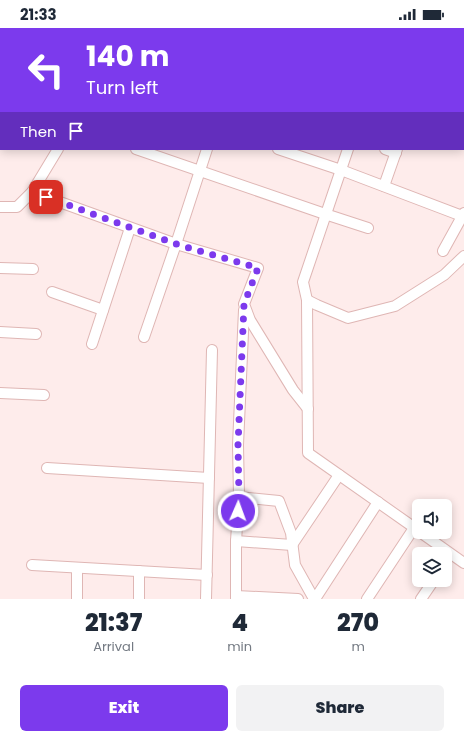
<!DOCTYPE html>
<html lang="en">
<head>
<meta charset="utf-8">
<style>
  body { margin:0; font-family:Poppins,sans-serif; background:#f2f2f3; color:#1f2937; height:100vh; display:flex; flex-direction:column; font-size:15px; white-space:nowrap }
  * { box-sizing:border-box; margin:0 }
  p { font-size:13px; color:#747a83 }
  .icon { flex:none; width:22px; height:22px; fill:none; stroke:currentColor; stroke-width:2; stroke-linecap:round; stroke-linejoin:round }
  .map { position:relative; height:571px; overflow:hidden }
  .panel { display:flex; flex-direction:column; background:#fff; flex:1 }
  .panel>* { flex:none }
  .banner { position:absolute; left:0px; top:0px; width:464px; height:122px; box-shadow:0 2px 10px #0003; background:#7c3aed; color:#fff; overflow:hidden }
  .tools { position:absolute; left:412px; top:471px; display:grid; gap:8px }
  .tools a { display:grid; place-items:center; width:40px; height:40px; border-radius:6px; background:#fff; box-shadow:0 2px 10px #0003; font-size:20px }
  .pin { position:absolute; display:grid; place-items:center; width:34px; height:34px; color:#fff; margin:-17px; border-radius:8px; box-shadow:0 2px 6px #0006 }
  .me { position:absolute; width:44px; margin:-22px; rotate:2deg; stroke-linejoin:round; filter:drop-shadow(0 0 3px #0008) }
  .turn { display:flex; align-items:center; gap:14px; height:84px; padding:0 20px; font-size:18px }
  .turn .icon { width:52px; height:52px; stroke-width:2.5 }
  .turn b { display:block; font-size:28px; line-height:34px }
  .then { display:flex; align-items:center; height:38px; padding:0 20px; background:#0003; gap:8px; font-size:15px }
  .eta { display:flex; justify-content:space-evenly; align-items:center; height:68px; text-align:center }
  .eta b { font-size:24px; font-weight:800; line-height:28px }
  .cta { display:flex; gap:8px; margin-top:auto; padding:8px 20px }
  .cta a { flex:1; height:46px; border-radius:6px; background:#7c3aed; color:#fff; font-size:16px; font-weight:800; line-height:46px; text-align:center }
  .cta a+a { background:#f2f2f3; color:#1f2937 }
  .status { display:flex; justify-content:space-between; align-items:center; height:28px; padding:0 20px; background:#fff; direction:ltr }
  .status svg { height:11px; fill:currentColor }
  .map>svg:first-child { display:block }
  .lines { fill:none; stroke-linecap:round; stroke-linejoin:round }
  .minor-casing { stroke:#dfb6b4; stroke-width:12 }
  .minor { stroke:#fff; stroke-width:10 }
  .route { stroke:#7c3aed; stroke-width:7; stroke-dasharray:0 12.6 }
</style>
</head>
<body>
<div class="status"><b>21:33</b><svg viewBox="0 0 49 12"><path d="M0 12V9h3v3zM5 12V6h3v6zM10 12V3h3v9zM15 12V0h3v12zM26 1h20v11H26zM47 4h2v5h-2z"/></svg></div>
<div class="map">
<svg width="464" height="571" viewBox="0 0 464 571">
  <rect width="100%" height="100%" fill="#feeceb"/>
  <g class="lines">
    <defs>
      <g id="minor">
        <polyline points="158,0 160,1"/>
        <polyline points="295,0 298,1"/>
        <polyline points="430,0 433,1"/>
        <polyline points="127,1 128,0"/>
        <polyline points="247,1 247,0"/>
        <polyline points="391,1 392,0"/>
        <polyline points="463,11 464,12"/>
        <polyline points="0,52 1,52"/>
        <polyline points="463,60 464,60"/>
        <polyline points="0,115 1,115"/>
        <polyline points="136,121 325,186 368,200"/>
        <polyline points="278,121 341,142 462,188"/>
        <polyline points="348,121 303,254 307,272 308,425 419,503"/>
        <polyline points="385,121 396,125"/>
        <polyline points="384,158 397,121"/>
        <polyline points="32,164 176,216 258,240 244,276 250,292 293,362 308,381"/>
        <polyline points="0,179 17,179 32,164 58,121"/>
        <polyline points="443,223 464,185"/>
        <polyline points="0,240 33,241"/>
        <polyline points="52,264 103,282"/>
        <polyline points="307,272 317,277 348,290 395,278 444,247 464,228"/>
        <polyline points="0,304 36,306"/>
        <polyline points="144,309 176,216 207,121"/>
        <polyline points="92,316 130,200"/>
        <polyline points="0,365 44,367"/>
        <polyline points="47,440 209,450"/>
        <polyline points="239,469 279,473 291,505 295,537 314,571"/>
        <polyline points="420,504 464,535"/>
        <polyline points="236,513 292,517 339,447"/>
        <polyline points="32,537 207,547"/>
        <polyline points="236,568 298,571"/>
        <polyline points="77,571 77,540"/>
        <polyline points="139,571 139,543"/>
        <polyline points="206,571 212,322"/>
        <polyline points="236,571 236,513 239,469 238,417 244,282"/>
        <polyline points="315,571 378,474"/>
        <polyline points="367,571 414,500"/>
        <polyline points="421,571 434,552"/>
      </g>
    </defs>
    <!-- minor casing -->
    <use href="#minor" class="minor-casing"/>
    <!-- minor -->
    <use href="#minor" class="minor"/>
  </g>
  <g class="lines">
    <!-- route -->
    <polyline class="route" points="46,169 176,216 258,240 244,276 238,417 239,469 238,483"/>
  </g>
</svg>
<div class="tools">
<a><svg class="icon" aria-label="sound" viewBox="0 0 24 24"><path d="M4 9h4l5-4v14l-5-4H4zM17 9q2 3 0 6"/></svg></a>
<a><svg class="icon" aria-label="layers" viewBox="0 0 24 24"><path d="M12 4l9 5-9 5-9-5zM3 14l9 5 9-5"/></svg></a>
</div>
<div class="pin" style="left:46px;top:169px;background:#d93025"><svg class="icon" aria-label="arrive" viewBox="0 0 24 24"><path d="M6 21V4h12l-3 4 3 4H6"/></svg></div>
<svg class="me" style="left:238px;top:483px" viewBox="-20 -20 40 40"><circle r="17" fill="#7c3aed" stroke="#fff" stroke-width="3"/><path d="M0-11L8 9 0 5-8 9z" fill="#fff"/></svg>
<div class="banner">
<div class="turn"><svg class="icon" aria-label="left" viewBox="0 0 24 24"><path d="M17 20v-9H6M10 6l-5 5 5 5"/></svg><div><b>140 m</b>Turn left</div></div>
<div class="then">Then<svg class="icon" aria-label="arrive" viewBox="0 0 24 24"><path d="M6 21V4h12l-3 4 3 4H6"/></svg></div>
</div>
</div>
<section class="panel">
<div class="eta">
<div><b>21:37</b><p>Arrival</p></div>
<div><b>4</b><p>min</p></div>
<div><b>270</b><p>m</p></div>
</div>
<div class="cta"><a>Exit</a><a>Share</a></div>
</section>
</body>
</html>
